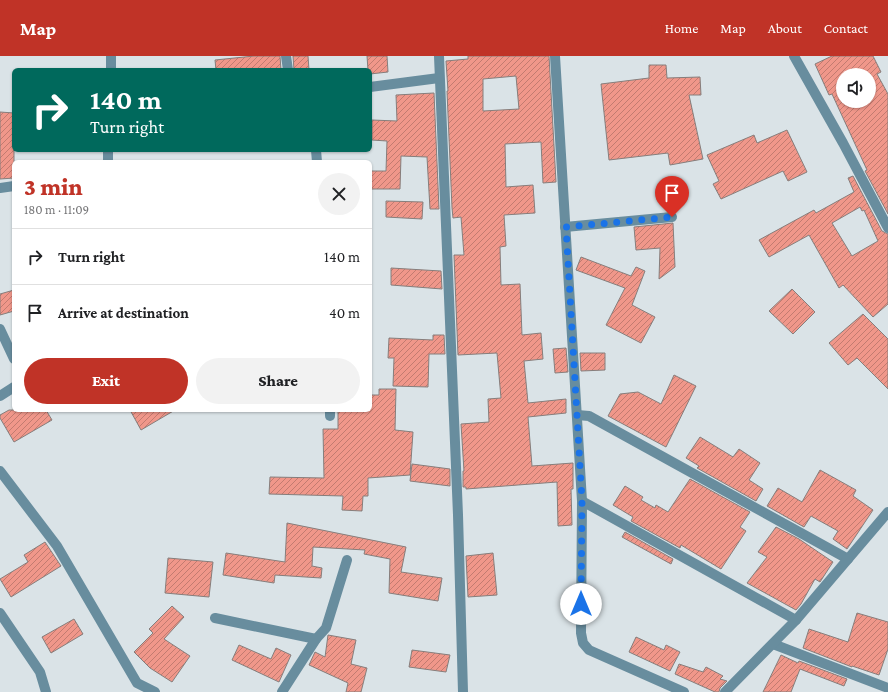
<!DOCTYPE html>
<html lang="en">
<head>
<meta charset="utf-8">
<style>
  body { margin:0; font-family:"Crimson Pro",serif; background:#f2f2f2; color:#202124; height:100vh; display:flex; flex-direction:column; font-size:15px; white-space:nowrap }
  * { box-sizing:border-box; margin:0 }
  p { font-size:13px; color:#757577 }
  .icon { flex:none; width:22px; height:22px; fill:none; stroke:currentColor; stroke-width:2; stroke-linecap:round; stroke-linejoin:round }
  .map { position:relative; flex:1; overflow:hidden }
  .panel { position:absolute; left:12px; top:104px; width:360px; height:252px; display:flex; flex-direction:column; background:#fff; border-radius:6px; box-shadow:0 1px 3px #0004 }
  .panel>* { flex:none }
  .hud { position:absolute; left:12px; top:12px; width:360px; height:84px; border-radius:6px; box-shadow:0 1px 3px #0004; background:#00695c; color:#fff; overflow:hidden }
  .fabs { position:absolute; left:836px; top:12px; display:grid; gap:8px }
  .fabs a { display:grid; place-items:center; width:40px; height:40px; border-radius:50%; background:#fff; box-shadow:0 1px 3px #0004; font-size:20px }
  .pin { position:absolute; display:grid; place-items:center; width:34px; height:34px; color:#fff; margin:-41px -17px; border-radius:50% 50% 50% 0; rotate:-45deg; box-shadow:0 0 4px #0007 }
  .pin .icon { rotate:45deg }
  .me { position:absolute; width:44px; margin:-22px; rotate:0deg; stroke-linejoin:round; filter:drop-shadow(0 0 3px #0008) }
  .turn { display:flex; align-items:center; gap:14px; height:84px; padding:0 12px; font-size:18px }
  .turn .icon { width:52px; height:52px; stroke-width:2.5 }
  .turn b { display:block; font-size:28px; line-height:34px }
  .round { display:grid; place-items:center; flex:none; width:42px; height:42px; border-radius:21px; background:#f2f2f2 }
  .summary { display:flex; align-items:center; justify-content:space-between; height:68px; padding:0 12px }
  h1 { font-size:24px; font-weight:800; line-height:30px; color:#c03327 }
  .primary-button { display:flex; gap:8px; margin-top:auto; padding:8px 12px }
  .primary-button a { flex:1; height:46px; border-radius:24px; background:#c03327; color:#fff; font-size:16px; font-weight:800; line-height:46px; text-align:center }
  .primary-button a+a { background:#f2f2f2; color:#202124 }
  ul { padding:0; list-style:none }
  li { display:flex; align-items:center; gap:12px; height:56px; padding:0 12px; border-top:1px solid #e0e0e0 }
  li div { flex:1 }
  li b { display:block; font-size:15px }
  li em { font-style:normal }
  header { display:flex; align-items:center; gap:24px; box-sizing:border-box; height:56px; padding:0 20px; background:#c03327; color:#fff }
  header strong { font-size:19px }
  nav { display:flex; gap:22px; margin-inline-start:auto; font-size:14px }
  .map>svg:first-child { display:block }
  .building { fill:url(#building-hatch); stroke:#867e7c; fill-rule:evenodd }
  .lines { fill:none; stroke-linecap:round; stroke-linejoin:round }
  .minor { stroke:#688d9e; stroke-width:10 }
  .route { stroke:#1a73e8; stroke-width:7; stroke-dasharray:0 12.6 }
</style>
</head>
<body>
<header>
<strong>Map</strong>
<nav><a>Home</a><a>Map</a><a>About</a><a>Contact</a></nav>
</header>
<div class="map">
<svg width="888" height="636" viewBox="0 0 888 636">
  <defs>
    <pattern id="building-hatch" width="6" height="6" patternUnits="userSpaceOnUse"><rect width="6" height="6" fill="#f0978a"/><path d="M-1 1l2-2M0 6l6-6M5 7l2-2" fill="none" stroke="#c27b70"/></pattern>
  </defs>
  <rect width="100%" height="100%" fill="#dae3e7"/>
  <!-- building -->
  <g class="building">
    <polygon points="254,0 280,0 281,14 216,14 215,4"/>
    <polygon points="293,0 308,0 309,14 294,14"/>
    <polygon points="367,0 387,0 388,16 370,18 370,14 368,14"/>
    <path d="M468,0h81l7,126 -13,1 -2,-41 -36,2 1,43 27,-2 2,28 -31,2 2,31 -6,1 1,38 19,-1 2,51 19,-2 2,26 -19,2 4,42 38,-4v14l-38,4 4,49 41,-3v26h-2l1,36 -14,1 -1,-44 -91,7v-2h-3v-16h1l-3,-47 28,-2 -1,-23 13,-1 -4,-45 -39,2 -4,-100h10l-3,-38 -8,1 -1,-10 -5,-117h1l-2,-30 22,-2zM516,20l3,33 -36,2v-32z"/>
    <path d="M832,0h41l8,16 -4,2 11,20v120l-23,-43 2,-1 -35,-76 -3,1 -14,-31zM843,19h26v26h-26z"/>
    <polygon points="649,9 666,9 667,22 700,21 701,39 689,39 703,103 670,109 668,97 609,104 601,28 649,22"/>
    <polygon points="434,37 439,153 430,153 427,101 401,100 400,133 370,133 370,115 386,115 387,85 372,84 372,64 397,65 396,39"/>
    <polygon points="0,56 14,57 14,122 0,123"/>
    <polygon points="787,74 807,116 788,125 783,115 721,143 713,128 719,125 707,99 754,79 757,87"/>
    <path d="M853,120l29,55 6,3v70l-15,13 -30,-32 -4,3 -30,-53 -40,22 -10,-17 55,-30 2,3 38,-21 -6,-14zM860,151l2,4 2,-1 14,31 -26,15 -20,-33z"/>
    <polygon points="386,145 423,146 422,163 386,161"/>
    <polygon points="673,167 675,211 659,223 660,192 636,194 634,171"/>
    <polygon points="581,201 631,220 636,211 645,215 632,249 655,261 641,287 606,269 625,232 576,214"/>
    <polygon points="391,212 441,215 442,233 391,229"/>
    <polygon points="792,233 815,256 793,278 769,255"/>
    <polygon points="14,234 14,255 0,259 0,238"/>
    <polygon points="863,258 888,283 888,333 857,302 848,309 829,287"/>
    <polygon points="433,279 444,279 445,298 429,298 428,331 393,330 394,302 388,302 389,282 433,284"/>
    <polygon points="566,292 568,316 555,317 553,293"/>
    <polygon points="580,297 605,297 605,314 581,315"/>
    <polygon points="674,319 696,330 666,391 608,360 620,338 638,336 661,348"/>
    <polygon points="379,333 396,333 395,374 413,376 410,419 368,422 368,440 363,440 362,455 342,454 343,440 269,438 270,421 324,422 323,373 338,373 338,354 370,354 370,339 379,339"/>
    <polygon points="9,354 46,354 52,364 14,386 0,362 0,359"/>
    <polygon points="130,354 175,354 141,374"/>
    <polygon points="700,381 733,401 739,393 760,407 749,424 763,433 756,445 697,412 699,410 686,402"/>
    <polygon points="412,408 450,413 450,430 410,425"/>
    <polygon points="820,414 856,434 853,440 873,454 847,493 833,483 838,475 811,460 804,471 767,450 778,432 802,446"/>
    <polygon points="690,423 750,456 740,471 746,475 721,513 681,489 680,492 631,465 633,461 613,449 625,430 643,441 641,444 655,452 656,449 668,456"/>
    <polygon points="287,467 406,491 401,516 442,522 438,545 389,537 390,503 364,498 365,494 313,491 312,510 322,512 321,522 275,519 274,527 223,519 226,497 285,506"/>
    <polygon points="776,471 799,483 833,506 820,526 815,523 801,548 796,554 747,527 767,501 758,496"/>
    <polygon points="625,476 673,503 671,508 622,481"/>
    <polygon points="45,486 61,510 11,541 0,523 28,506 24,499"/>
    <polygon points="493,497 497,539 468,541 466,500"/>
    <polygon points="168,502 213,506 209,541 165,537"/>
    <polygon points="172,550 184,561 164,583 190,600 172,626 150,612 134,596 153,577 149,573"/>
    <polygon points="857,557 888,566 888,593 879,619 852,610 852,611 803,592 809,573 848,586"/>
    <polygon points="74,563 83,578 51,597 42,581"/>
    <polygon points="328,579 356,584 351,608 367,612 361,636 346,636 348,627 309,609 315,596 325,601"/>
    <polygon points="636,581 664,594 666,589 680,596 670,615 629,596"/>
    <polygon points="239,589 271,603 276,592 291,599 279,626 232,604"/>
    <polygon points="412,594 450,599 446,616 409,611"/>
    <polygon points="781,599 798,607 799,605 847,623 844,630 800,613 791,636 763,636"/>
    <polygon points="679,608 703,616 706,611 723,620 720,623 727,625 720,632 719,636 715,636 675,618"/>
  </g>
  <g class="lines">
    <!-- minor -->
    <g class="minor">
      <polyline points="286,0 288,14"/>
      <polyline points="439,0 458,459 463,636"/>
      <polyline points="555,0 582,445 581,577 583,587 589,594 684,636"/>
      <polyline points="794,0 843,87 888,172"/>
      <polyline points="111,14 111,0"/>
      <polyline points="370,31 439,22"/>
      <polyline points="316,94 317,106"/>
      <polyline points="108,106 108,94"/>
      <polyline points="0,132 14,130"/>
      <polyline points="565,171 672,161"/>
      <polyline points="0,273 14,303"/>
      <polyline points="0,340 14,331"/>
      <polyline points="330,354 330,360"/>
      <polyline points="577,359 589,360 848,503"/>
      <polyline points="0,415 57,490 137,627 155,636"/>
      <polyline points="582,445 796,564"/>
      <polyline points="0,557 40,616 46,636"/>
      <polyline points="215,562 316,583"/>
      <polyline points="773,588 888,632"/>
      <polyline points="282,636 316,583 326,572 347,504"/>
      <polyline points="725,636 796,564 888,456"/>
    </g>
  </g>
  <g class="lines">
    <!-- route -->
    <polyline class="route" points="581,548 582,445 566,171 672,161"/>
  </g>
</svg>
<div class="fabs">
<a><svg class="icon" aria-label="sound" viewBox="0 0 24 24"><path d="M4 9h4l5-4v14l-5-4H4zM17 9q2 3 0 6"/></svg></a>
</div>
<div class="pin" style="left:672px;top:161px;background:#d93025"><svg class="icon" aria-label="arrive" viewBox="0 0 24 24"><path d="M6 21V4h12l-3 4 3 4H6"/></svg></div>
<svg class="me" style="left:581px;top:548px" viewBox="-20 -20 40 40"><circle r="19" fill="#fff"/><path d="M0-13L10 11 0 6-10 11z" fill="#1a73e8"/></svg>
<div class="hud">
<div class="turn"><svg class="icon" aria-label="right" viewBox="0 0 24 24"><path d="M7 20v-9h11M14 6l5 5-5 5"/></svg><div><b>140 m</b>Turn right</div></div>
</div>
<section class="panel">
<div class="summary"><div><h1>3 min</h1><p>180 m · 11:09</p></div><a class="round"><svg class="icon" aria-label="close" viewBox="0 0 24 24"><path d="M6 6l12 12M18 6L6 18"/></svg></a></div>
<ul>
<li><svg class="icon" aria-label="right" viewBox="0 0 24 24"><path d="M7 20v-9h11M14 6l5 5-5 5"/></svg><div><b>Turn right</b></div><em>140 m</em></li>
<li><svg class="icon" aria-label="arrive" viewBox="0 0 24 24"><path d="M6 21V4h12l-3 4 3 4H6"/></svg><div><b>Arrive at destination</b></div><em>40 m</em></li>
</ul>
<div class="primary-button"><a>Exit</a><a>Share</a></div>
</section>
</div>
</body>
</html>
